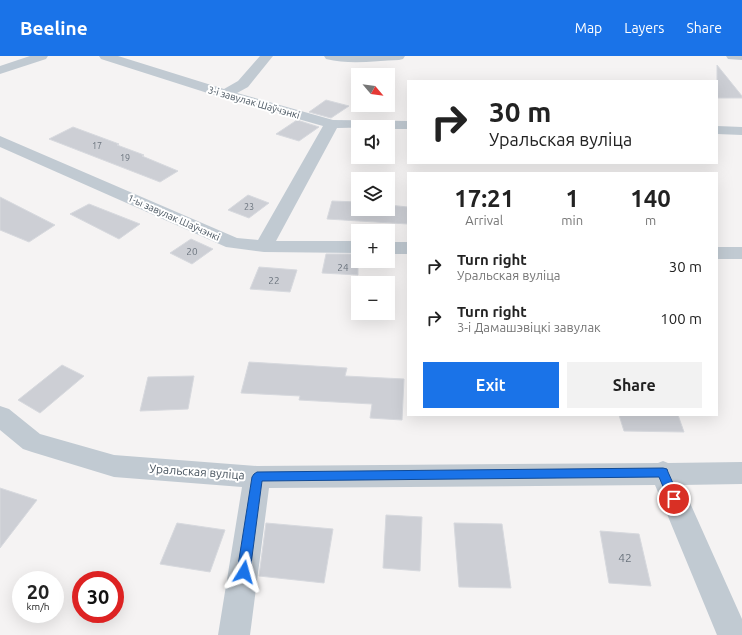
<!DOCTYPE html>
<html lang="en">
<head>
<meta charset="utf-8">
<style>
  body { margin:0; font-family:Ubuntu,sans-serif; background:#f2f2f2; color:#222; height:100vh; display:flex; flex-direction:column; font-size:15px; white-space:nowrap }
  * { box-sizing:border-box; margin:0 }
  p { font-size:13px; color:#767676 }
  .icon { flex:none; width:22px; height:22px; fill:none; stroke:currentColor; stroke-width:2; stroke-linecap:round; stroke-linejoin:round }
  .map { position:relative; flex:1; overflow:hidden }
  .drawer { position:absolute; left:407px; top:116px; width:311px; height:244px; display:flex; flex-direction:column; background:#fff; border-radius:0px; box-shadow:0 4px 16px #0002 }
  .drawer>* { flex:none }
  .top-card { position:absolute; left:407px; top:24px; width:311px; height:84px; border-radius:0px; box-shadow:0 4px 16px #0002; background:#fff; color:#222; overflow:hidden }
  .needle { width:26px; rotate:119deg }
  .buttons { position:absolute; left:351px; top:12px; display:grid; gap:8px }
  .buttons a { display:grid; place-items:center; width:44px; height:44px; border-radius:0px; background:#fff; box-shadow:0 4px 16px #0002; font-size:20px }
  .speed { position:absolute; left:12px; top:515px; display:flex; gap:8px; font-size:20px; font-weight:700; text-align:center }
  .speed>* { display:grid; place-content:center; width:52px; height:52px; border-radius:50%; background:#fff; box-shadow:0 4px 16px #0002; line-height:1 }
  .speed small { font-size:10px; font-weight:400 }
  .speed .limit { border:6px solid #d22; background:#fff; color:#111 }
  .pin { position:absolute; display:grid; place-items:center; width:34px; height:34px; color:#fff; margin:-17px; border:2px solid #fff; border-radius:50%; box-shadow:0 1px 4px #0007 }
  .me { position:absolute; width:44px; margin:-22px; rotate:8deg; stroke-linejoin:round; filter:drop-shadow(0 0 3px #0008) }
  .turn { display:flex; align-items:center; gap:14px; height:84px; padding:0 16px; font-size:18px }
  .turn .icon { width:52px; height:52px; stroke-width:2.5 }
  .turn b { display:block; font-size:28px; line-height:34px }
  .eta { display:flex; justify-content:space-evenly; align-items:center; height:68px; text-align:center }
  .eta b { font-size:24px; font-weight:600; line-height:28px }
  .primary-button { display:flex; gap:8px; margin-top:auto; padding:8px 16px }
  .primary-button a { flex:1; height:46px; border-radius:0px; background:#1a73e8; color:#fff; font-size:16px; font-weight:600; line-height:46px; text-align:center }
  .primary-button a+a { background:#f2f2f2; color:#222 }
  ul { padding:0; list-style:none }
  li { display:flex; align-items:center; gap:12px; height:52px; padding:0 16px }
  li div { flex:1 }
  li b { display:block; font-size:15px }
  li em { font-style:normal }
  header { display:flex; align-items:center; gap:24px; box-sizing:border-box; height:56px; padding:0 20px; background:#1a73e8; color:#fff }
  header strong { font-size:19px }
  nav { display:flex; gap:22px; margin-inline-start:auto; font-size:14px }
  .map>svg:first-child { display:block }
  .building { fill:#cdcfd5; stroke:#d7d9de }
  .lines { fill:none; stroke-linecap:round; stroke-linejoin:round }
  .minor { fill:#c1cad2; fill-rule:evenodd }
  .route { fill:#1a73e8; stroke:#114b97 }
  .labels { text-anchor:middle; stroke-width:4; stroke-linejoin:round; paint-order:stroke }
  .far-number-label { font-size:9px; fill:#6b747e }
  .far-street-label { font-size:10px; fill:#4a5661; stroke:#fff }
  .number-label { font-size:10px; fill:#6b747e }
  .street-label { font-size:12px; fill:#4a5661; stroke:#fff }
  .near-number-label { font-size:12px; fill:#6b747e }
</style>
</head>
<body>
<header>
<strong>Beeline</strong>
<nav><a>Map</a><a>Layers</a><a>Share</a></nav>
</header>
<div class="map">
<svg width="742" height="579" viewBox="0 0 742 579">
  <rect width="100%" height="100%" fill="#f5f3f3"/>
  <!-- building -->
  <g class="building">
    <polygon points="717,9 742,40 742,42 717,42"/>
    <polygon points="326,44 349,50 331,62 309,56"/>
    <polygon points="297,64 319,71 299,85 276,78"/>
    <polygon points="73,71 119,88 117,89 144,99 142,100 178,115 160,126 49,83"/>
    <polygon points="248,139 269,147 249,162 228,154"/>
    <polygon points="0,141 55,169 29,186 0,174"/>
    <polygon points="332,145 358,146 358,153 388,153 388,149 408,151 408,168 327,163"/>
    <polygon points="89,148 140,168 119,183 70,158"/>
    <polygon points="191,183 213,193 192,208 170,197"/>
    <polygon points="326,198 358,198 358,219 322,217"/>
    <polygon points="259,211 297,214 290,236 250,233"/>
    <polygon points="249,306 347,312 345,320 404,323 402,364 370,362 372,348 299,344 300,340 241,337"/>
    <polygon points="62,309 84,320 40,357 18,344"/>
    <polygon points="194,320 188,353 140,355 148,321"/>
    <polygon points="619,359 678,359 684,376 624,375"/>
    <polygon points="0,432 37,444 0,492"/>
    <polygon points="386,459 422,461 420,515 383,512"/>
    <polygon points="177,467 225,474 210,516 160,508"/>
    <polygon points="266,467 333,473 324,527 259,520"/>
    <polygon points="454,467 502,468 511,532 459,531"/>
    <polygon points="600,475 639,478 651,530 609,527"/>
  </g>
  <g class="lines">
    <!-- minor -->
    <g class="minor">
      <polygon points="30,0 48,0 46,3 0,18 0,10"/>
      <polygon points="99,0 118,0 224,33 238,25 260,0 273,0 248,31 237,37 333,64 408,65 408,73 388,73 388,71 337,72 276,185 358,185 358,197 264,196 226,191 0,91 0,80 237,182 258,184 323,70 220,41 101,3"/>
      <path d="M324,0h81l-2,3 -4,1c-25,1 -49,5 -73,-1z"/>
      <polygon points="726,0 742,0 742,4 728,3"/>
      <polygon points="717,70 742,71 742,79 717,78"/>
      <rect x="388" y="186" width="20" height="12"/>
      <rect x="717" y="191" width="25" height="12"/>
      <polygon points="0,350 9,353 40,378 114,399 257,410 658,407 663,405 668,407 742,406 742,428 682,429 742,563 742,579 717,579 655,429 269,432 250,579 218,579 242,431 114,421 32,396 23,393 0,374"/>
    </g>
  </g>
  <!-- route -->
  <polygon class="route" points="663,412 667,413 668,416 680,443 678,447 674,448 670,447 659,421 262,425 250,516 248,520 244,521 239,520 237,516 252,421 254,418 257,416"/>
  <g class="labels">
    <!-- far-number labels -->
    <g class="far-number-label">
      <text x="97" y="93">17</text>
      <text x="125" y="105">19</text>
      <text x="249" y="154">23</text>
    </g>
    <!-- far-street labels -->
    <g class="far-street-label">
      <text transform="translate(254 46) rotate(16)" y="4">3-і завулак Шаўчэнкі</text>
      <text transform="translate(174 161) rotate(24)" y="4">1-ы завулак Шаўчэнкі</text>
    </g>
    <!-- number labels -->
    <g class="number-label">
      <text x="192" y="199">20</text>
      <text x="343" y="215">24</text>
      <text x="274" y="228">22</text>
    </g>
    <!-- street labels -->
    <g class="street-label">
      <text transform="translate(197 416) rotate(4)" y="4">Уральская вуліца</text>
    </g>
    <!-- near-number labels -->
    <g class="near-number-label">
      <text x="625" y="506">42</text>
    </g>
  </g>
</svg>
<div class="buttons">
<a><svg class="needle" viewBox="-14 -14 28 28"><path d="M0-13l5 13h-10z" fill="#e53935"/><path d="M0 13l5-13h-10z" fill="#767676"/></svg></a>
<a><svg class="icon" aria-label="sound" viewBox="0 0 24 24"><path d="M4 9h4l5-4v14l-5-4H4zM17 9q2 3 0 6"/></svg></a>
<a><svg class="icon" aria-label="layers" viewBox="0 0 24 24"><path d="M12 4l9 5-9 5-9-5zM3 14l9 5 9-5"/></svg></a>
<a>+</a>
<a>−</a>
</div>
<div class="speed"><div>20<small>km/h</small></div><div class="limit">30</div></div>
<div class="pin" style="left:674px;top:443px;background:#d93025"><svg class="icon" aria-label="arrive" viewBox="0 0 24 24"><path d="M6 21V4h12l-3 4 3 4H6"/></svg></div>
<svg class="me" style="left:244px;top:516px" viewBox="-20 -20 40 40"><path d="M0-17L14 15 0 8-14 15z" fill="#1a73e8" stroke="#fff" stroke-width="4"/></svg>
<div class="top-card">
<div class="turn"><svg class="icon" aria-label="right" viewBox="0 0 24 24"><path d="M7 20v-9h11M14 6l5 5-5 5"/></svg><div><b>30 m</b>Уральская вуліца</div></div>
</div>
<section class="drawer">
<div class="eta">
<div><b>17:21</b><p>Arrival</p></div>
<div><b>1</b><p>min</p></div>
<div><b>140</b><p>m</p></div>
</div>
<ul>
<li><svg class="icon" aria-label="right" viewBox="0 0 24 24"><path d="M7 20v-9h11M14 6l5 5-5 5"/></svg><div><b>Turn right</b><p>Уральская вуліца</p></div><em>30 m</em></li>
<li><svg class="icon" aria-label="right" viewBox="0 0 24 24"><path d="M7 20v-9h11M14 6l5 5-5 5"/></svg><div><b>Turn right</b><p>3-і Дамашэвіцкі завулак</p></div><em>100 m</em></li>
</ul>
<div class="primary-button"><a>Exit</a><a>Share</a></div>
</section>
</div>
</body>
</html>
